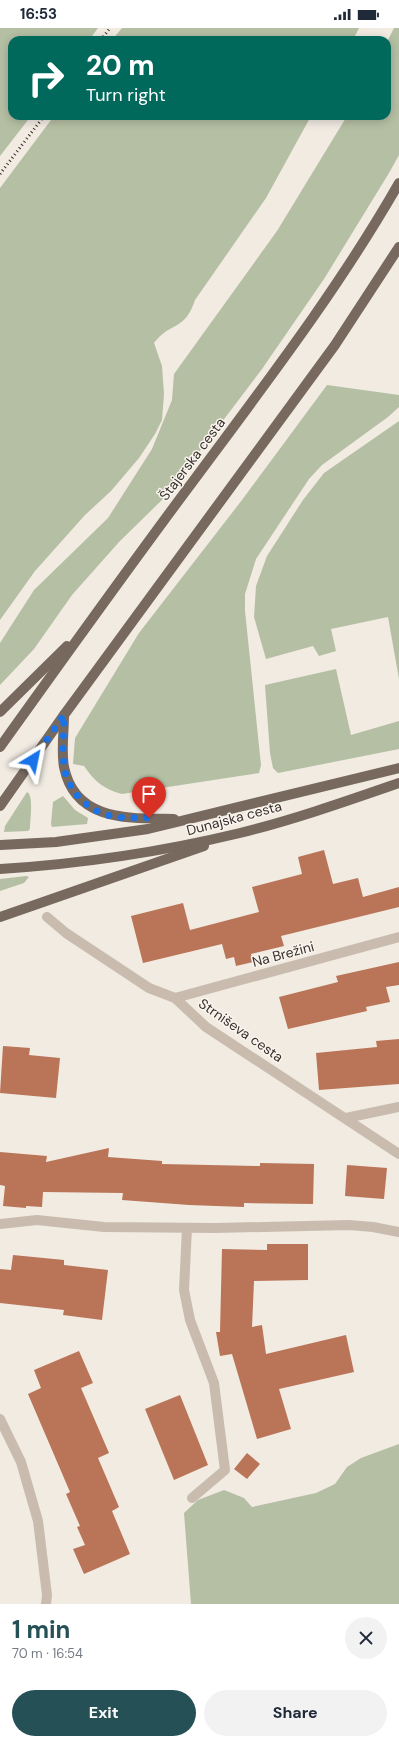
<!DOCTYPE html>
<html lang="en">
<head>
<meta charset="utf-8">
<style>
  body { margin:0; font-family:"DM Sans",sans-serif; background:#f2f2f3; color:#1f2937; height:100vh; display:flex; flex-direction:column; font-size:15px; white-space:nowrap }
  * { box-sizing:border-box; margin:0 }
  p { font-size:13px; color:#747a83 }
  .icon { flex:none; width:22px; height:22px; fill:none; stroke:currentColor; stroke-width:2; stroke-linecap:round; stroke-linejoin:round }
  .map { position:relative; height:1576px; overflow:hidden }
  .side { display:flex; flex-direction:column; background:#fff; flex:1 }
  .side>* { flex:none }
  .hud { position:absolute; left:8px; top:8px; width:383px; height:84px; border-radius:12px; box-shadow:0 2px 10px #0003; background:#00695c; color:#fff; overflow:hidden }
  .pin { position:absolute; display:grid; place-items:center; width:34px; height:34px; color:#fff; margin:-41px -17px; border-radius:50% 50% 50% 0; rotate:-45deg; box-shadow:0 0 4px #0007 }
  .pin .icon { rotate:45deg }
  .me { position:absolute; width:44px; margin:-22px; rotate:35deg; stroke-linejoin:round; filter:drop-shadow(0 0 3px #0008) }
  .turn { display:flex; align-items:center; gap:14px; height:84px; padding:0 12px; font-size:18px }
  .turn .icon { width:52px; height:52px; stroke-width:2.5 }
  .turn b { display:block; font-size:28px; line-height:34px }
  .round { display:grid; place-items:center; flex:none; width:42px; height:42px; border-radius:21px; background:#f2f2f3 }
  .head { display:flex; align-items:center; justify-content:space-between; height:68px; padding:0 12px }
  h1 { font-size:24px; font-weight:700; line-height:30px; color:#255156 }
  .button { display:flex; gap:8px; margin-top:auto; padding:8px 12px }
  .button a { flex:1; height:46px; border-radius:24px; background:#255156; color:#fff; font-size:16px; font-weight:700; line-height:46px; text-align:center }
  .button a+a { background:#f2f2f3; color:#1f2937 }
  .status { display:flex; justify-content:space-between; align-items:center; height:28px; padding:0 20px; background:#fff; direction:ltr }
  .status svg { height:11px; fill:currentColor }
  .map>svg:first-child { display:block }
  .green { fill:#b5bfa3 }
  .building { fill:#ba7457 }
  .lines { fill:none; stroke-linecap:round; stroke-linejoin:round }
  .minor { stroke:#c9bcaf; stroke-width:10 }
  .major { stroke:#78695f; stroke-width:10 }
  .rail { stroke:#38302c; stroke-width:3; stroke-dasharray:1 3; stroke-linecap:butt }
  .route { stroke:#1a73e8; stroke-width:7; stroke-dasharray:0 12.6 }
  .labels { text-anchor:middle; stroke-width:3; stroke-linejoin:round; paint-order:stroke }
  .street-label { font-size:14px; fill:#38302c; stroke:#f9f5ee }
</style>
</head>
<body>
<div class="status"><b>16:53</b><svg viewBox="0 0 49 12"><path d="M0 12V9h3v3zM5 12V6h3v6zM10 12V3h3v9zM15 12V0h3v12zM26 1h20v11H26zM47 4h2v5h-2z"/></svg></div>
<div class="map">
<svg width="399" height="1576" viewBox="0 0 399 1576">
  <rect width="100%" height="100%" fill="#f1ebe2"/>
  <!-- green -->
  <g class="green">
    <polygon points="0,0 98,0 89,12 12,12 12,88 31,88 0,128"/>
    <polygon points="122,0 359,0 353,12 112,12"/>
    <polygon points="394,0 399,0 399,127 389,145 324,251 262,341 165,469 119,514 72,567 34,621 0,657 0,615 34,562 108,490 152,421 172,372 174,346 277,203 347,88 387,88 387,14"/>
    <path d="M54,88h257l-45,82 -71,102c-10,31 -24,21 -41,43l8,23 2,28 -2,26 -7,14 -16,24 -28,33 -26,24 -50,56 -35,49v-432z"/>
    <path d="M327,357l72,10v12l-11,10 -66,48 -13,14 -53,80 -11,35v17l16,154 -2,8 -137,21c-17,-4 -28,-13 -38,-28l-11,-2 2,-26 64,-105 103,-133z"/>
    <polygon points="399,393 399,651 388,589 331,601 336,623 319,628 313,618 266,631 254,589 256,558 267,528 303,472 324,445"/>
    <polygon points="336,641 351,707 399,693 399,721 278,745 273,740 270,725 265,657"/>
    <path d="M27,764c7,3 3,28 3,37l-2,2 -24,1 1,-6z"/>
    <polygon points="63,768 75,782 88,790 87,796 52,799 51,796 53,774"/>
    <polygon points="26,848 29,849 24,855 0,863 0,851"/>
    <polygon points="399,1416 399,1576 191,1576 184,1485 198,1472 224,1462 244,1470 252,1479 316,1465 335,1456 347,1439 361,1430"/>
  </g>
  <!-- building -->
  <g class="building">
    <polygon points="324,822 333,856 358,850 363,869 399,859 399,879 281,908 284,918 251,926 253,934 236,938 234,929 226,931 222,916 143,935 131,888 183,875 190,902 259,884 252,859 302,846 298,829"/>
    <polygon points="399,934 399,957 386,959 390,974 366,979 367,983 288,1001 279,969 338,954 336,948"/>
    <polygon points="399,1011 399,1056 319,1062 316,1025 377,1019 376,1013"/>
    <polygon points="3,1018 30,1020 29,1027 60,1030 56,1070 0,1065"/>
    <polygon points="109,1120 108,1129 162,1133 162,1136 260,1138 260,1135 314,1136 313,1176 244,1175 244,1179 189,1177 122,1172 123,1165 43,1164 42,1179 26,1178 26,1180 3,1178 5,1158 0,1157 0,1124 47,1128 46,1134"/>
    <polygon points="347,1137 387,1140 384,1171 345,1168"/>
    <polygon points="267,1216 308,1216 308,1252 254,1253 252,1299 262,1297 266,1326 346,1307 354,1344 279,1361 291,1401 257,1411 232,1326 220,1328 216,1304 220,1304 222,1221 267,1222"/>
    <polygon points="13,1227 64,1232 64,1237 108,1242 102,1292 63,1287 64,1282 0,1275 0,1241 11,1242"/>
    <polygon points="79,1323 93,1355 81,1360 109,1425 98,1430 119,1479 112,1483 130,1526 84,1546 73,1521 85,1517 77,1499 80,1498 66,1466 70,1464 28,1366 41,1360 34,1342"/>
    <polygon points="180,1367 208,1437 174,1452 145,1381"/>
    <polygon points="247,1425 260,1436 247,1451 234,1441"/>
  </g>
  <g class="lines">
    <!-- minor -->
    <g class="minor">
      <polyline points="47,889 66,905 149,960 175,970 206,999 399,1126"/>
      <polyline points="175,970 399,909"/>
      <polyline points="346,1090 399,1079"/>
      <polyline points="0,1196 37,1192 104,1199 215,1200 349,1197 373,1199 399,1204"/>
      <polyline points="187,1200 184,1262 190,1292 214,1355 225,1442 192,1470"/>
      <polyline points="0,1391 21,1434 38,1493 47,1567 46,1576"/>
    </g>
    <!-- major -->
    <g class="major">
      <polyline points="0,684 67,618"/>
      <path d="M64,687c0,17 -3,36 0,52 11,55 66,51 110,52"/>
      <path d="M0,719c64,-89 128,-179 194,-267 72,-97 145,-192 205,-297"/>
      <polyline points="0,778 64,687 335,317 399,219"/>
      <polyline points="0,817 56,814 148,801 399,740"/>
      <path d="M0,841c80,-5 161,-17 240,-36 53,-13 107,-32 159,-50"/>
      <polyline points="0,889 204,818"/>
    </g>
    <!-- rail -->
    <g class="rail">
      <polyline points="101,12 110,0"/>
      <polyline points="0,146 44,88"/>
    </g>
  </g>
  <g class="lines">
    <!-- route -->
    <path class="route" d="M33,732l31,-45c0,16 -2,34 0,50 2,24 23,46 47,51 12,3 26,1 38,2"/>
  </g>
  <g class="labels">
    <!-- street labels -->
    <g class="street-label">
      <text transform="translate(192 431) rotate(-53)" y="5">Štajerska cesta</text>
      <text transform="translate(234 790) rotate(-15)" y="5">Dunajska cesta</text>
      <text transform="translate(283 926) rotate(-15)" y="5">Na Brežini</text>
      <text transform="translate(241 1002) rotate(35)" y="5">Strniševa cesta</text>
    </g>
  </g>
</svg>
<div class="pin" style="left:149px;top:790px;background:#d93025"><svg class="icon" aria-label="arrive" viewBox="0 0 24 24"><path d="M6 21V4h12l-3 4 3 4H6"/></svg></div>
<svg class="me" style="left:33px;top:732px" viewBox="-20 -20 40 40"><path d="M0-17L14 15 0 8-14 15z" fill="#1a73e8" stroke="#fff" stroke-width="4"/></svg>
<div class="hud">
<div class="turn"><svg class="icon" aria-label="right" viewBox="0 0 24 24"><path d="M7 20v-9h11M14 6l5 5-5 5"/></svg><div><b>20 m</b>Turn right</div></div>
</div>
</div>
<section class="side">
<div class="head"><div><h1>1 min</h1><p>70 m · 16:54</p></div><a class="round"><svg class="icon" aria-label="close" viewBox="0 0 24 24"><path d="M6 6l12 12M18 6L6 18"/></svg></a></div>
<div class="button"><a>Exit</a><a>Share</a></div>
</section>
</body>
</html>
